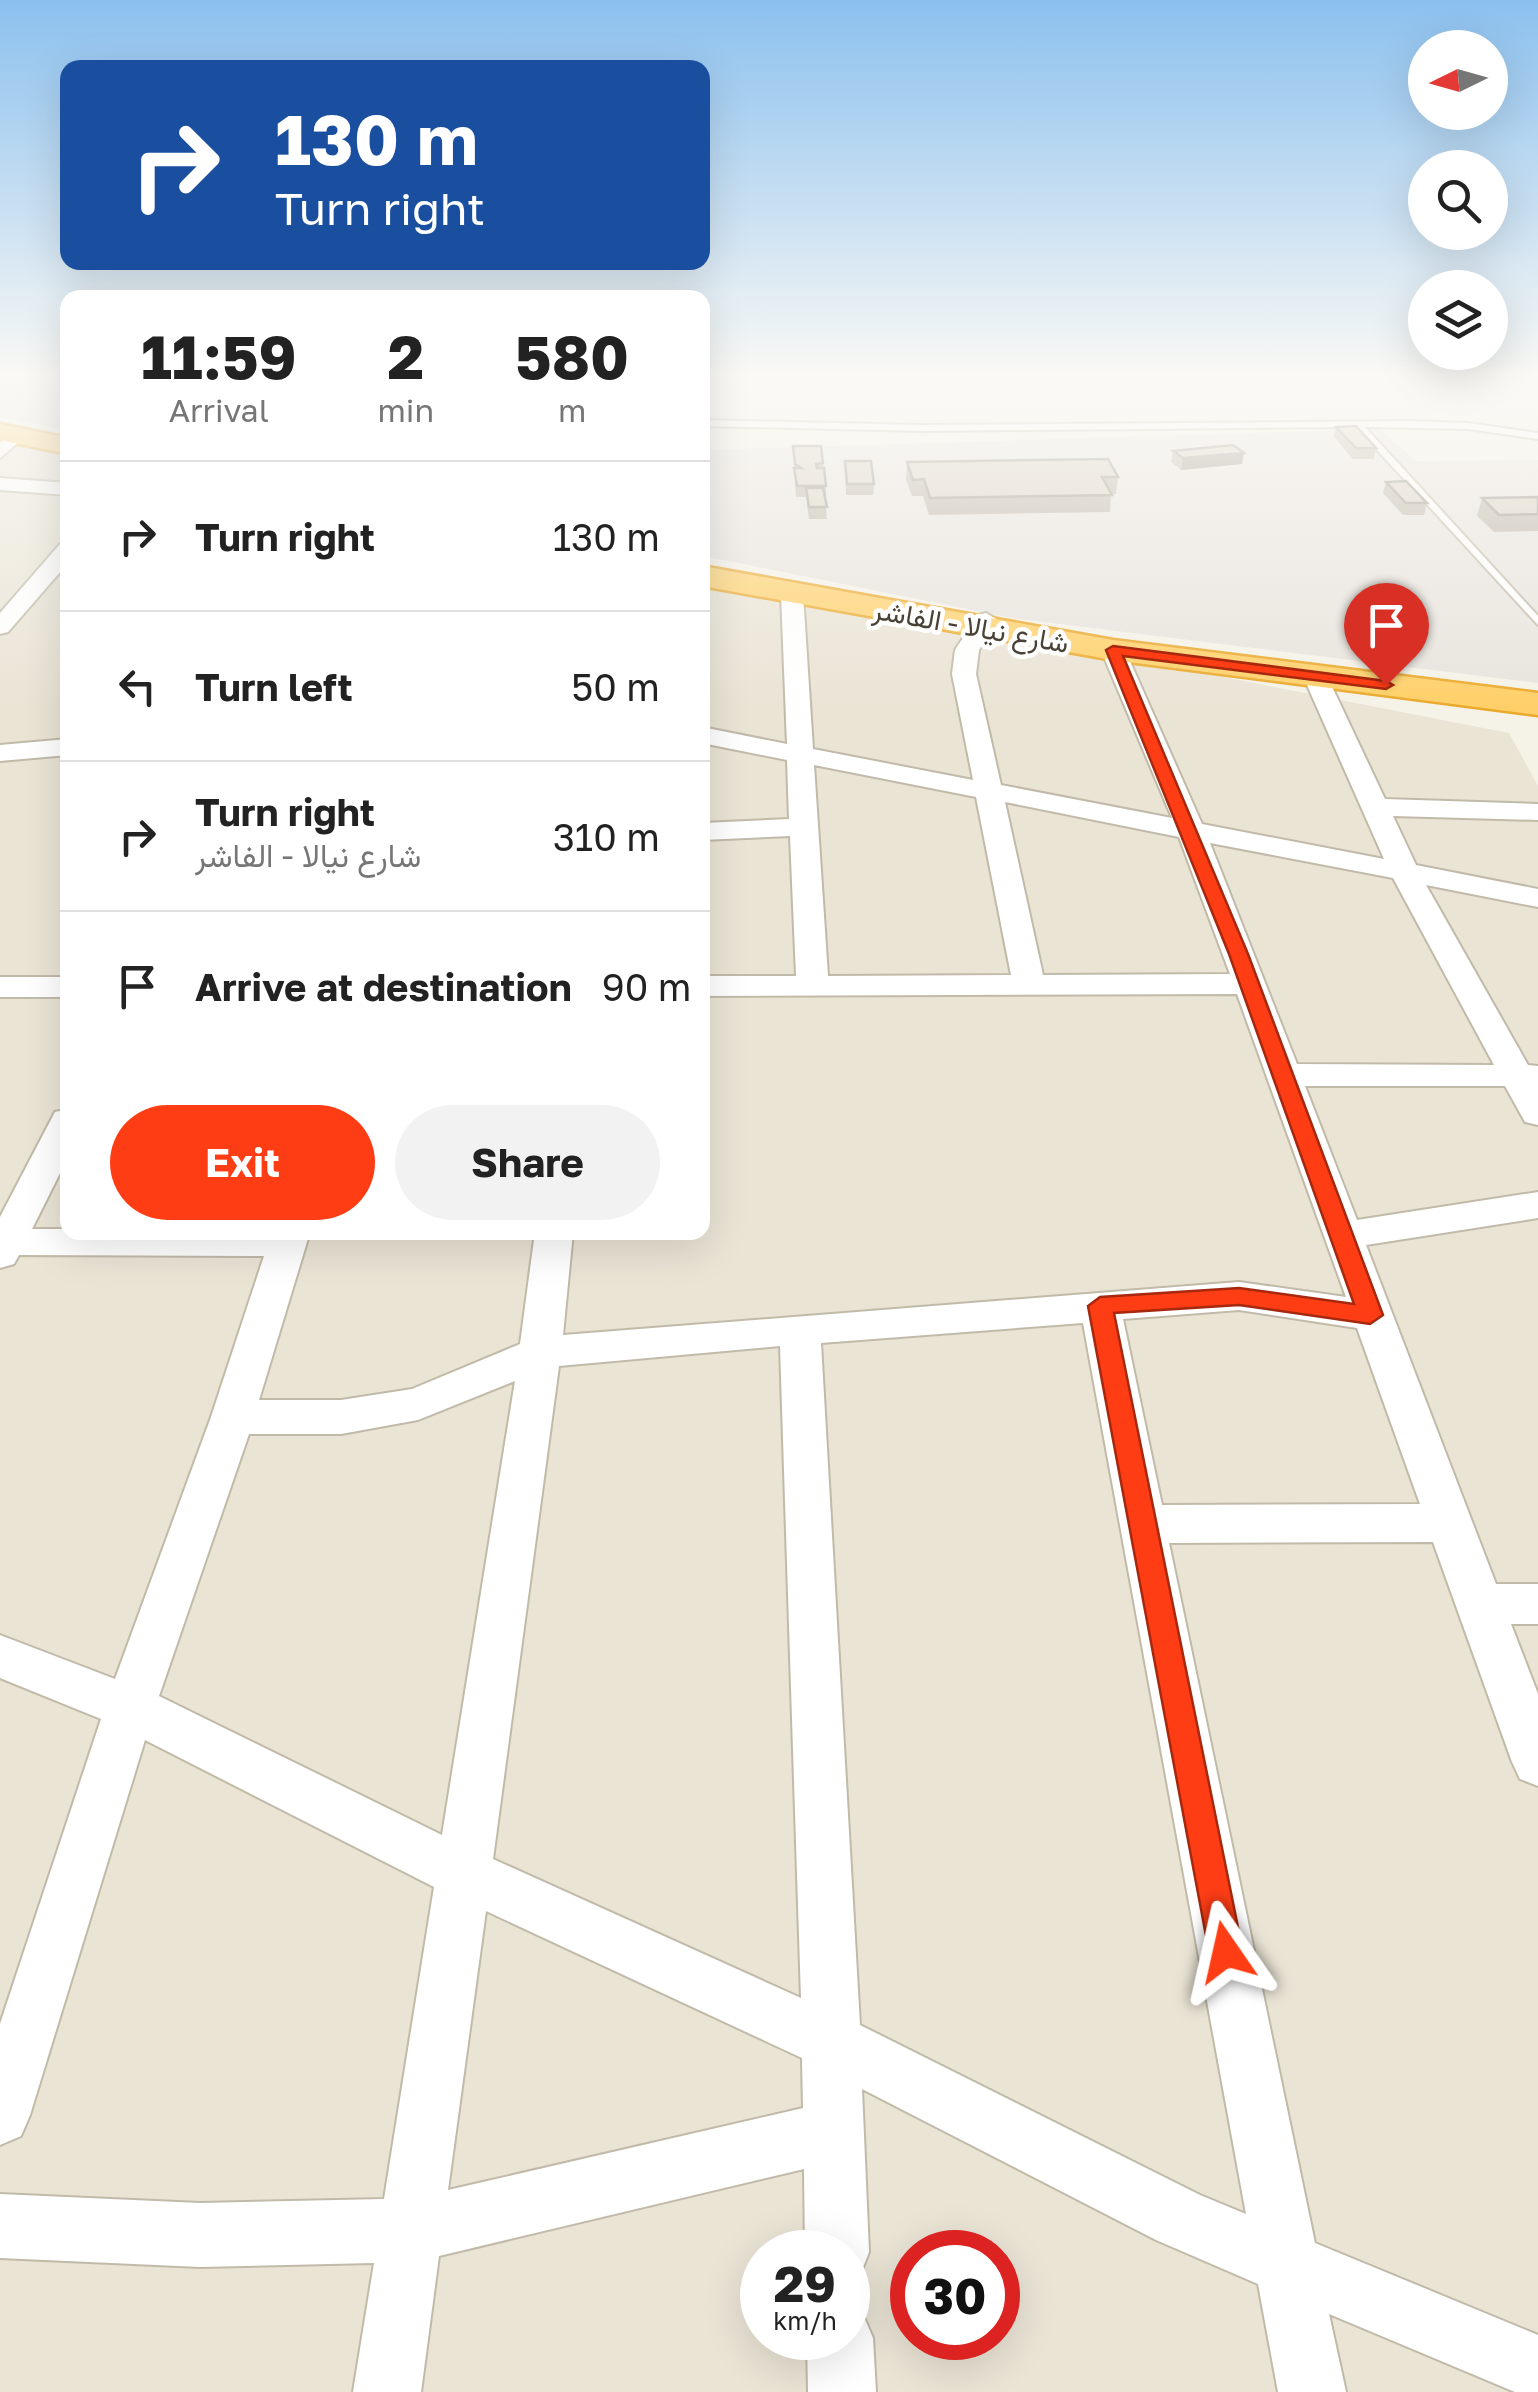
<!DOCTYPE html>
<html lang="en">
<head>
<meta charset="utf-8">
<style>
  body { margin:0; font-family:"Golos Text",Vazirmatn,sans-serif; background:#f2f2f2; color:#222; height:100vh; display:flex; flex-direction:column; font-size:38px; white-space:nowrap }
  * { box-sizing:border-box; margin:0 }
  p { font-size:32px; color:#767676 }
  .icon { flex:none; width:55px; height:55px; fill:none; stroke:currentColor; stroke-width:2; stroke-linecap:round; stroke-linejoin:round }
  .map { position:relative; flex:1; overflow:hidden }
  .details { position:absolute; left:60px; top:290px; width:650px; height:950px; display:flex; flex-direction:column; background:#fff; border-radius:20px; box-shadow:0 10px 40px #0002 }
  .details>* { flex:none }
  .banner { position:absolute; left:60px; top:60px; width:650px; height:210px; border-radius:20px; box-shadow:0 10px 40px #0002; background:#1a4fa0; color:#fff; overflow:hidden }
  .needle { width:65px; rotate:265deg }
  .buttons { position:absolute; left:1408px; top:30px; display:grid; gap:20px }
  .buttons a { display:grid; place-items:center; width:100px; height:100px; border-radius:50%; background:#fff; box-shadow:0 10px 40px #0002; font-size:50px }
  .speed { position:absolute; left:740px; top:2230px; display:flex; gap:20px; font-size:50px; font-weight:700; text-align:center }
  .speed>* { display:grid; place-content:center; width:130px; height:130px; border-radius:50%; background:#fff; box-shadow:0 10px 40px #0002; line-height:1 }
  .speed small { font-size:25px; font-weight:400 }
  .speed .limit { border:15px solid #d22; background:#fff; color:#111 }
  .pin { position:absolute; display:grid; place-items:center; width:85px; height:85px; color:#fff; margin:-102px -42px; border-radius:50% 50% 50% 0; rotate:-45deg; box-shadow:0 0 10px #0007 }
  .pin .icon { rotate:45deg }
  .me { position:absolute; width:110px; margin:-55px; rotate:349deg; stroke-linejoin:round; filter:drop-shadow(0 0 8px #0008) }
  .turn { display:flex; align-items:center; gap:35px; height:210px; padding:0 50px; font-size:45px }
  .turn .icon { width:130px; height:130px; stroke-width:2.5 }
  .turn b { display:block; font-size:70px; line-height:85px }
  .eta { display:flex; justify-content:space-evenly; align-items:center; height:170px; text-align:center }
  .eta b { font-size:60px; font-weight:700; line-height:70px }
  .cta { display:flex; gap:20px; margin-top:auto; padding:20px 50px }
  .cta a { flex:1; height:115px; border-radius:60px; background:#ff3d15; color:#fff; font-size:40px; font-weight:700; line-height:115px; text-align:center }
  .cta a+a { background:#f2f2f2; color:#222 }
  ul { padding:0; list-style:none }
  li { display:flex; align-items:center; gap:30px; height:150px; padding:0 50px; border-top:2px solid #e0e0e0 }
  li div { flex:1 }
  li b { display:block; font-size:38px }
  li em { font-style:normal }
  .map>svg:first-child { display:block }
  .residential { fill:#eae4d5; fill-rule:evenodd }
  .industrial { fill:#e8e3dd }
  .lines { fill:none; stroke-linecap:round; stroke-linejoin:round }
  .lane-casing { stroke:#c2baa9; stroke-width:4 }
  .street-casing { stroke:#c2baa9; stroke-width:4 }
  .highway-casing { stroke:#eba92c; stroke-width:5 }
  .lane { fill:#fff; fill-rule:evenodd }
  .street { fill:#fff; fill-rule:evenodd }
  .highway { fill:#ffd069; fill-rule:evenodd }
  .wall { fill:#bab1a2 }
  .shaded-wall { fill:#979084 }
  .building { fill:#d8cebc; stroke:#979084; stroke-width:2.5 }
  .route { fill:#ff3d15; stroke:#a6280e; stroke-width:2.5 }
  .labels { text-anchor:middle; stroke-width:9; stroke-linejoin:round; paint-order:stroke }
  .far-street-label { font-size:28px; fill:#4a4236; stroke:#fff }
</style>
</head>
<body>
<div class="map">
<svg width="1538" height="2392" viewBox="0 0 1538 2392">
  <rect width="100%" height="100%" fill="#f5f2e8"/>
  <!-- residential -->
  <path class="residential" d="M0,441l67,12 1,779h634l1,-657 806,158 29,53v1606h-1538zM762,2252h86v86h-86zM912,2252h86v86h-86z"/>
  <!-- industrial -->
  <g class="industrial">
    <polygon points="0,373 67,373 67,430 0,417"/>
    <polygon points="1380,429 1416,461 1538,460 1538,683 1012,618 703,556 702,450"/>
  </g>
  <g class="lines">
    <defs>
      <polygon id="lane" points="702,420 923,425 1409,421 1468,423 1538,433 1538,439 1468,429 1365,427 1538,616 1538,625 1356,427 923,431 702,426"/>
      <g id="street">
        <polygon points="17,430 26,436 0,458 0,442"/>
        <polygon points="0,478 68,483 68,495 0,490"/>
        <polygon points="68,543 68,563 8,632 0,634 0,613 60,544"/>
        <path d="M792,587l11,7 10,155 160,31 -21,-106 3,-24 23,-35 8,-2 12,7 -19,30 -3,24 25,111 171,33 -71,-168 12,-7 12,7 77,174 182,35 -81,-183 12,-7 12,7 58,123 153,5v16l-145,-4 23,49 122,24v18l-112,-22 102,180 10,1v59l-13,-3 -20,-36h-200l52,134 181,-28v26l-172,27 130,339h42v40h-27l27,70v92l-18,-7 -8,-17 -79,-220 -264,1 146,700 223,92v57h-23l-186,-78 17,78h-68l-20,-108 -102,-44 -294,-151 7,163 -9,23 -12,5v-28h-43l-1,-83 -365,87 -18,136h-68l21,-129 -174,4 -200,-9v-64l200,9 184,-4 50,-312 -289,-147 -115,375 -9,21 -21,9v-121l101,-305 -101,-41v-43l115,44 96,-262 53,-161 -245,-1 -5,9 -14,4v-51l55,-105 13,-3v48l-36,72h36v3h242l-51,168h82l71,-11 108,-45 15,-112h38l-10,103 676,-53 107,15 -109,-303 -535,2v-20h94l-6,-140 -88,4v-17l87,-4 -2,-59 -85,-17v-16l85,17 -6,-150zM814,765l162,32 35,178 -183,1zM1005,802l174,35 51,137 -187,1zM1210,843l183,35 101,187 -197,-1zM1239,1310l118,18 63,176 -258,1 -39,-186zM1083,1323l163,891 -46,-19 -340,-170 -39,-682zM780,1346l21,652 -308,-139 66,-493zM515,1381l-73,454 -283,-139 90,-262h92l77,-14zM486,1911l316,147 1,50 -355,82z"/>
        <polygon points="68,739 68,755 0,761 0,745"/>
        <rect x="0" y="977" width="68" height="20"/>
        <polygon points="848,2308 863,2315 873,2338 876,2392 808,2392 807,2338 848,2338"/>
      </g>
      <g id="highway">
        <polygon points="0,424 68,438 68,454 0,440"/>
        <polygon points="702,566 1113,640 1538,693 1538,715 1113,660 702,586"/>
      </g>
    </defs>
    <!-- lane casing -->
    <use href="#lane" class="lane-casing"/>
    <!-- street casing -->
    <use href="#street" class="street-casing"/>
    <!-- highway casing -->
    <use href="#highway" class="highway-casing"/>
    <!-- lane -->
    <use href="#lane" class="lane"/>
    <!-- street -->
    <use href="#street" class="street"/>
    <!-- highway -->
    <use href="#highway" class="highway"/>
  </g>
  <!-- wall -->
  <g class="wall">
    <polygon points="1336,427 1376,448 1374,459 1353,459 1334,437"/>
    <polygon points="793,446 823,463 826,486 826,497 825,497 827,519 809,519 806,497 796,497"/>
    <polygon points="1173,451 1242,464 1181,470 1171,462"/>
    <polygon points="845,461 874,484 873,495 846,495"/>
    <polygon points="907,462 1118,477 1116,494 1111,494 1110,512 929,515 923,496 912,496 906,479"/>
    <polygon points="1386,482 1427,503 1424,515 1403,515 1383,493"/>
    <polygon points="1538,497 1538,531 1494,532 1477,516 1482,498"/>
  </g>
  <!-- shaded-wall -->
  <polygon class="shaded-wall" points="1244,453 1242,464 1181,470 1183,458"/>
  <!-- building -->
  <g class="building">
    <polygon points="1356,426 1376,448 1356,448 1336,427"/>
    <polygon points="1233,445 1244,453 1183,458 1173,451"/>
    <polygon points="793,446 821,446 823,463 816,464 817,468 824,468 826,486 797,486 794,468 801,468 795,464"/>
    <polygon points="1108,459 1118,477 1102,477 1112,495 930,498 924,479 913,480 907,462"/>
    <polygon points="845,461 871,461 874,484 847,484"/>
    <polygon points="1406,481 1427,503 1406,503 1386,482"/>
    <polygon points="806,488 823,488 827,507 809,507"/>
    <polygon points="1538,497 1538,514 1499,515 1482,498"/>
  </g>
  <!-- sky -->
  <linearGradient id="sky" x2="0" y2="1"><stop stop-color="#8bc0ee"/><stop offset="0.53" stop-color="#faf9f5"/><stop offset="1" stop-color="#faf9f5" stop-opacity="0"/></linearGradient>
  <rect width="1538" height="708" fill="url(#sky)"/>
  <!-- route -->
  <polygon class="route" points="1113,646 1386,681 1393,685 1386,689 1123,656 1248,954 1383,1315 1370,1324 1239,1305 1114,1313 1243,1952 1238,1964 1226,1969 1214,1964 1209,1952 1088,1306 1100,1297 1239,1288 1354,1304 1229,954 1106,650"/>
  <g class="labels">
    <!-- far-street labels -->
    <g class="far-street-label">
      <text transform="translate(971 626) rotate(10)" y="10">شارع نيالا - الفاشر</text>
    </g>
  </g>
</svg>
<div class="buttons">
<a><svg class="needle" viewBox="-14 -14 28 28"><path d="M0-13l5 13h-10z" fill="#e53935"/><path d="M0 13l5-13h-10z" fill="#767676"/></svg></a>
<a><svg class="icon" aria-label="search" viewBox="0 0 24 24"><circle cx="10" cy="10" r="6"/><path d="M15 15l6 6"/></svg></a>
<a><svg class="icon" aria-label="layers" viewBox="0 0 24 24"><path d="M12 4l9 5-9 5-9-5zM3 14l9 5 9-5"/></svg></a>
</div>
<div class="speed"><div>29<small>km/h</small></div><div class="limit">30</div></div>
<div class="pin" style="left:1386px;top:685px;background:#d93025"><svg class="icon" aria-label="arrive" viewBox="0 0 24 24"><path d="M6 21V4h12l-3 4 3 4H6"/></svg></div>
<svg class="me" style="left:1226px;top:1952px" viewBox="-20 -20 40 40"><path d="M0-17L14 15 0 8-14 15z" fill="#ff3d15" stroke="#fff" stroke-width="4"/></svg>
<div class="banner">
<div class="turn"><svg class="icon" aria-label="right" viewBox="0 0 24 24"><path d="M7 20v-9h11M14 6l5 5-5 5"/></svg><div><b>130 m</b>Turn right</div></div>
</div>
<section class="details">
<div class="eta">
<div><b>11:59</b><p>Arrival</p></div>
<div><b>2</b><p>min</p></div>
<div><b>580</b><p>m</p></div>
</div>
<ul>
<li><svg class="icon" aria-label="right" viewBox="0 0 24 24"><path d="M7 20v-9h11M14 6l5 5-5 5"/></svg><div><b>Turn right</b></div><em>130 m</em></li>
<li><svg class="icon" aria-label="left" viewBox="0 0 24 24"><path d="M17 20v-9H6M10 6l-5 5 5 5"/></svg><div><b>Turn left</b></div><em>50 m</em></li>
<li><svg class="icon" aria-label="right" viewBox="0 0 24 24"><path d="M7 20v-9h11M14 6l5 5-5 5"/></svg><div><b>Turn right</b><p>شارع نيالا - الفاشر</p></div><em>310 m</em></li>
<li><svg class="icon" aria-label="arrive" viewBox="0 0 24 24"><path d="M6 21V4h12l-3 4 3 4H6"/></svg><div><b>Arrive at destination</b></div><em>90 m</em></li>
</ul>
<div class="cta"><a>Exit</a><a>Share</a></div>
</section>
</div>
</body>
</html>
